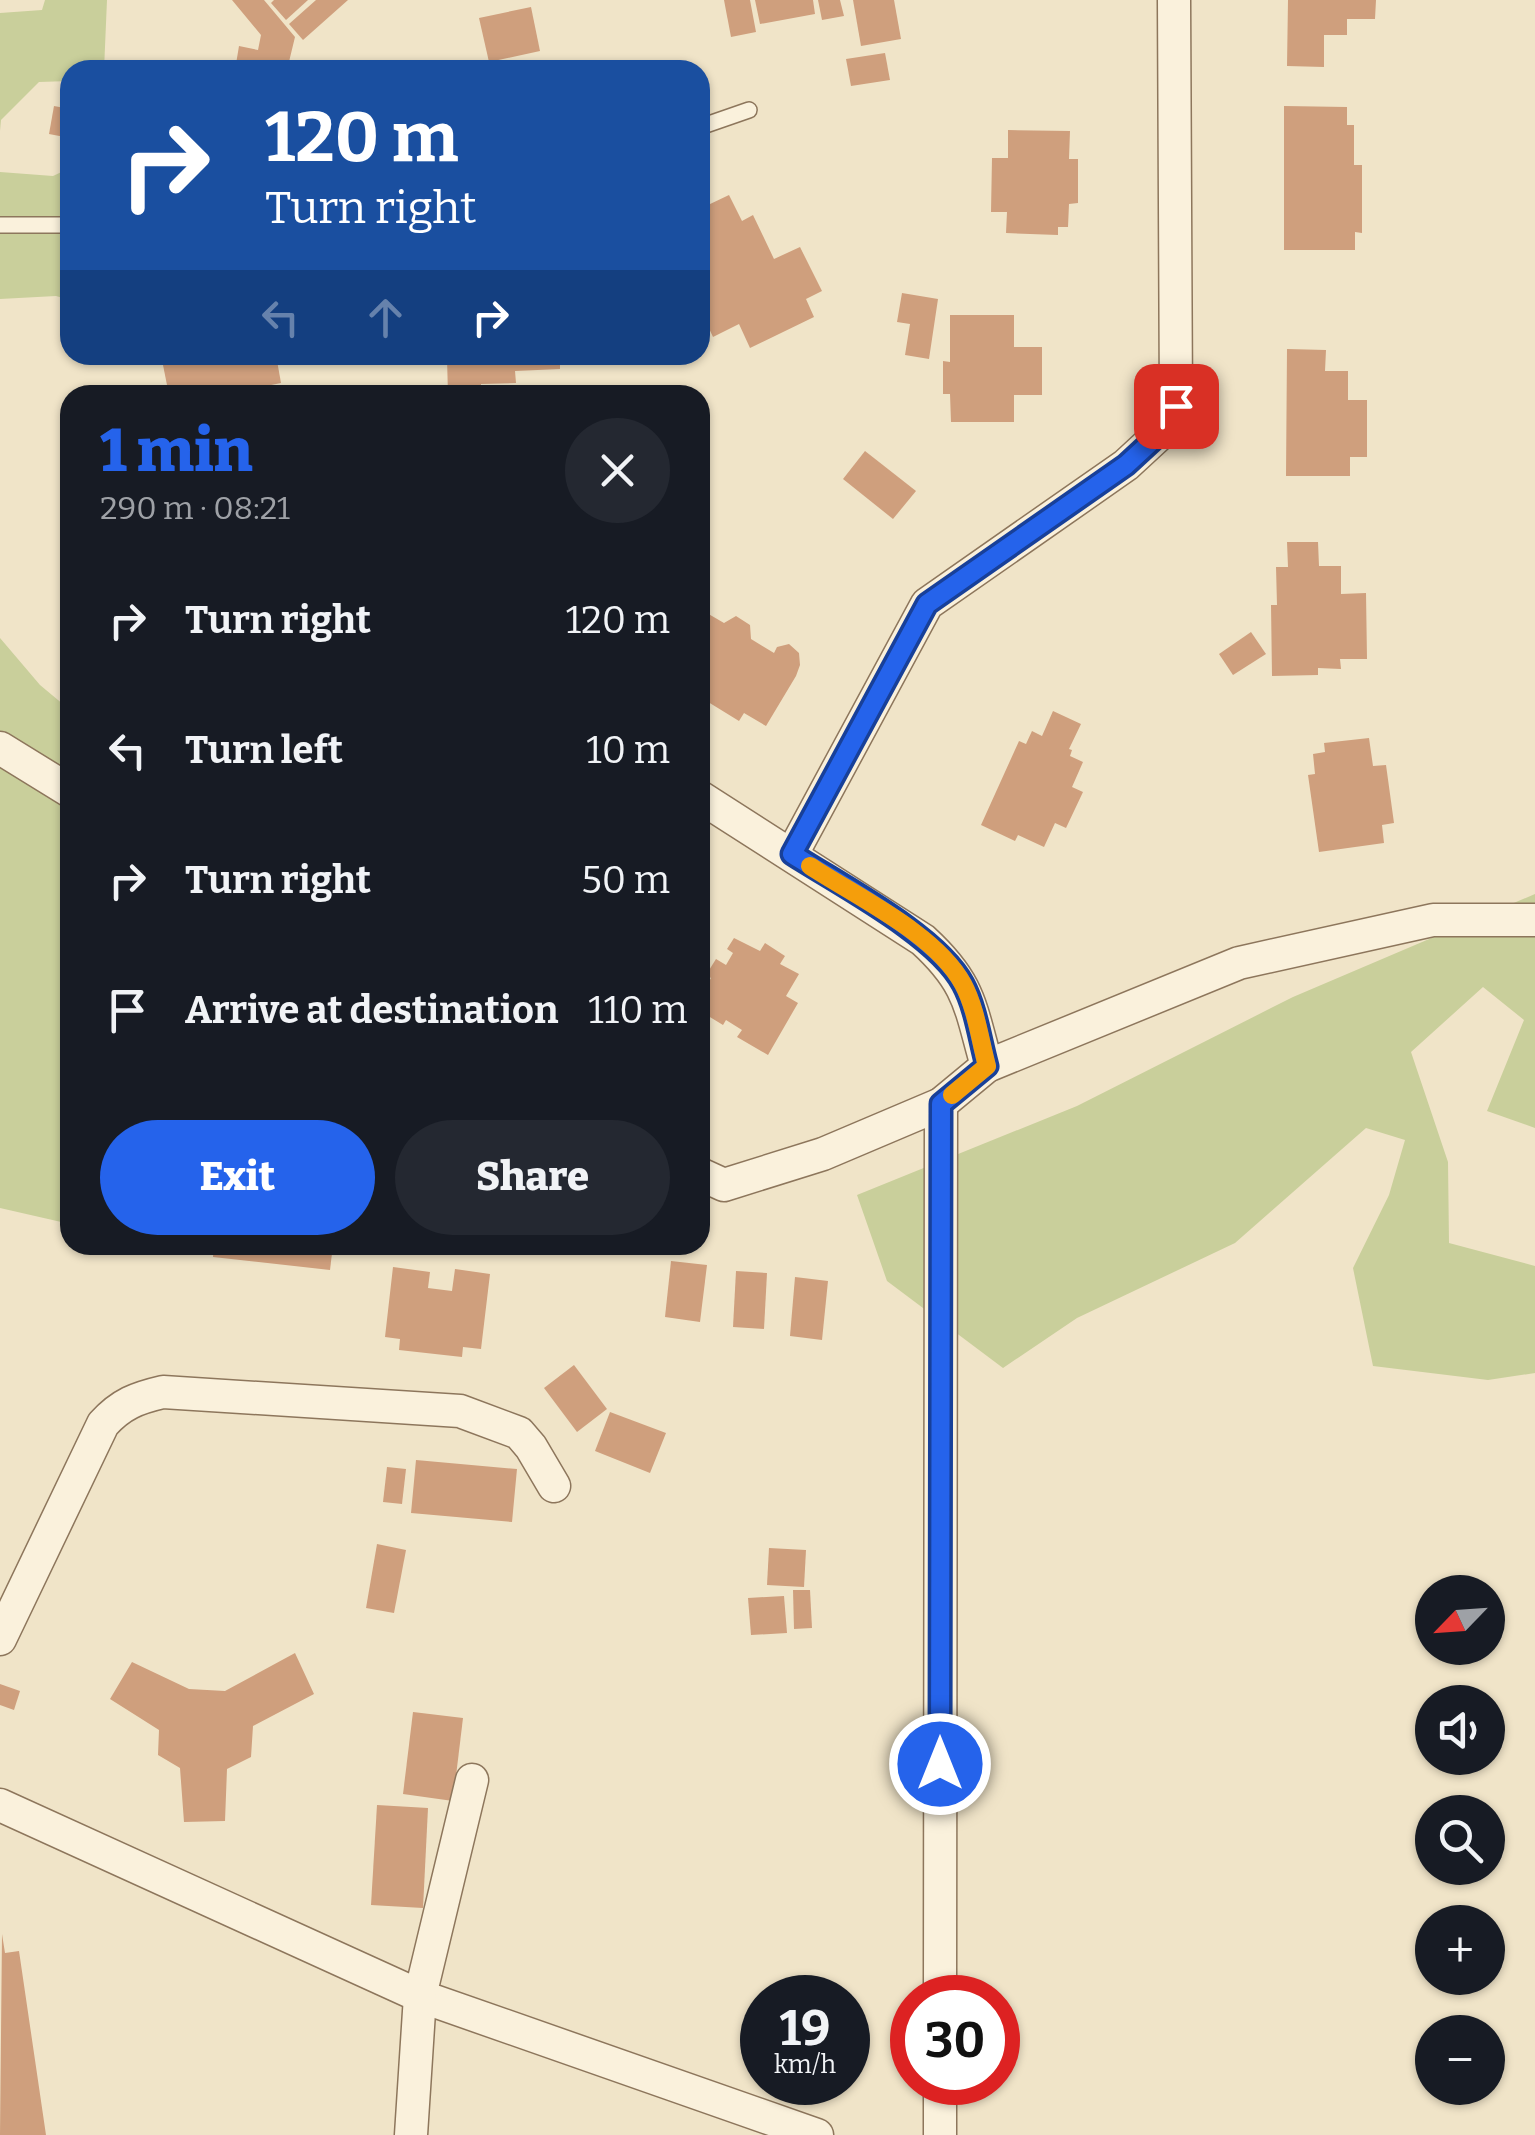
<!DOCTYPE html>
<html lang="en">
<head>
<meta charset="utf-8">
<style>
  body { margin:0; font-family:Bitter,serif; background:#242831; color:#f1f3f6; height:100vh; display:flex; flex-direction:column; font-size:38px; white-space:nowrap }
  * { box-sizing:border-box; margin:0 }
  p { font-size:32px; color:#9ea1a6 }
  .icon { flex:none; width:55px; height:55px; fill:none; stroke:currentColor; stroke-width:2; stroke-linecap:round; stroke-linejoin:round }
  .map { position:relative; flex:1; overflow:hidden }
  .panel { position:absolute; left:60px; top:385px; width:650px; height:870px; display:flex; flex-direction:column; background:#171b24; border-radius:30px; box-shadow:0 2px 8px #0004 }
  .panel>* { flex:none }
  .top-card { position:absolute; left:60px; top:60px; width:650px; height:305px; border-radius:30px; box-shadow:0 2px 8px #0004; background:#1a4fa0; color:#fff; overflow:hidden }
  .needle { width:65px; rotate:245deg }
  .buttons { position:absolute; left:1415px; top:1575px; display:grid; gap:20px }
  .buttons a { display:grid; place-items:center; width:90px; height:90px; border-radius:50%; background:#171b24; box-shadow:0 2px 8px #0004; font-size:50px }
  .speed { position:absolute; left:740px; top:1975px; display:flex; gap:20px; font-size:50px; font-weight:700; text-align:center }
  .speed>* { display:grid; place-content:center; width:130px; height:130px; border-radius:50%; background:#171b24; box-shadow:0 2px 8px #0004; line-height:1 }
  .speed small { font-size:25px; font-weight:400 }
  .speed .limit { border:15px solid #d22; background:#fff; color:#111 }
  .pin { position:absolute; display:grid; place-items:center; width:85px; height:85px; color:#fff; margin:-42px; border-radius:20px; box-shadow:0 5px 15px #0006 }
  .me { position:absolute; width:110px; margin:-55px; rotate:0deg; stroke-linejoin:round; filter:drop-shadow(0 0 8px #0008) }
  .turn { display:flex; align-items:center; gap:35px; height:210px; padding:0 40px; font-size:45px }
  .turn .icon { width:130px; height:130px; stroke-width:2.5 }
  .turn b { display:block; font-size:70px; line-height:85px }
  .lanes { display:flex; align-items:center; height:95px; padding:0 40px; background:#0003; justify-content:center; gap:50px; direction:ltr }
  .lanes .off { opacity:.35 }
  .round { display:grid; place-items:center; flex:none; width:105px; height:105px; border-radius:52px; background:#242831 }
  .headline { display:flex; align-items:center; justify-content:space-between; height:170px; padding:0 40px }
  h1 { font-size:60px; font-weight:800; line-height:75px; color:#2563eb }
  .button { display:flex; gap:20px; margin-top:auto; padding:20px 40px }
  .button a { flex:1; height:115px; border-radius:60px; background:#2563eb; color:#fff; font-size:40px; font-weight:800; line-height:115px; text-align:center }
  .button a+a { background:#242831; color:#f1f3f6 }
  ul { padding:0; list-style:none }
  li { display:flex; align-items:center; gap:30px; height:130px; padding:0 40px }
  li div { flex:1 }
  li b { display:block; font-size:38px }
  li em { font-style:normal }
  .map>svg:first-child { display:block }
  .green { fill:#c9cf9b }
  .building { fill:#cf9f7d }
  .lines { fill:none; stroke-linecap:round; stroke-linejoin:round }
  .lane-casing { stroke:#8d765c; stroke-width:18 }
  .street-casing { stroke:#8d765c; stroke-width:35 }
  .lane { stroke:#faf1dc; stroke-width:15 }
  .street { stroke:#faf1dc; stroke-width:32 }
  .route-casing { stroke:#184099; stroke-width:25 }
  .route { stroke:#2563eb; stroke-width:18 }
  .slow { stroke:#f59e0b; stroke-width:18 }
</style>
</head>
<body>
<div class="map">
<svg width="1535" height="2135" viewBox="0 0 1535 2135">
  <rect width="100%" height="100%" fill="#f0e4c8"/>
  <!-- green -->
  <g class="green">
    <polygon points="45,0 107,0 104,70 70,70 70,81 39,82 1,120 0,131 0,13 42,10"/>
    <polygon points="70,168 70,300 56,296 0,299 0,172 53,176"/>
    <polygon points="0,638 40,685 70,710 70,1224 0,1208"/>
    <polygon points="1535,894 1535,1128 1487,1111 1524,1020 1483,987 1411,1052 1448,1162 1449,1243 1535,1266 1535,1373 1488,1380 1373,1366 1353,1268 1389,1195 1405,1140 1366,1128 1235,1243 1077,1318 1003,1368 887,1281 857,1195 1077,1106 1293,997"/>
  </g>
  <!-- building -->
  <g class="building">
    <polygon points="232,0 264,0 295,37 287,70 235,70 239,46 258,50 261,35"/>
    <polygon points="274,0 308,0 286,20 271,3"/>
    <polygon points="316,0 348,0 303,40 289,24"/>
    <polygon points="724,0 750,0 756,32 731,37"/>
    <polygon points="755,0 813,0 815,14 760,24"/>
    <polygon points="818,0 840,0 844,16 822,20"/>
    <polygon points="853,0 894,0 901,39 861,46"/>
    <polygon points="1288,0 1376,0 1375,19 1347,19 1347,35 1324,35 1324,67 1287,66"/>
    <polygon points="531,7 540,51 489,62 479,18"/>
    <polygon points="885,53 890,80 851,86 846,59"/>
    <polygon points="54,106 70,109 70,138 49,134"/>
    <polygon points="1284,106 1347,107 1347,125 1354,125 1354,165 1362,165 1362,233 1355,232 1355,250 1284,250"/>
    <polygon points="1008,130 1070,131 1069,159 1078,159 1078,203 1069,204 1068,227 1058,227 1058,235 1006,233 1007,212 991,212 992,158 1008,158"/>
    <polygon points="729,195 742,221 753,215 774,259 800,247 822,291 806,299 814,317 750,348 739,324 713,337 700,309 700,198 704,197 708,205"/>
    <polygon points="902,293 938,299 929,359 905,355 910,324 897,322"/>
    <polygon points="950,315 1014,315 1014,347 1042,347 1042,395 1014,395 1014,422 951,422 950,394 943,394 943,361 950,362"/>
    <polygon points="1287,349 1326,350 1325,371 1348,371 1348,400 1367,400 1367,457 1350,457 1350,476 1286,476"/>
    <polygon points="161,355 276,355 281,383 222,395 169,395"/>
    <polygon points="457,355 560,355 560,369 515,371 516,383 481,384 481,395 448,395 447,358 457,358"/>
    <polygon points="865,451 916,491 893,519 843,479"/>
    <polygon points="1287,542 1318,542 1319,566 1341,566 1341,594 1366,593 1367,659 1340,659 1341,669 1318,668 1318,675 1272,676 1271,605 1277,605 1276,567 1288,567"/>
    <polygon points="700,609 724,623 736,616 750,625 751,639 774,653 777,647 789,644 799,653 800,665 796,676 766,726 744,713 739,721 700,697"/>
    <polygon points="1251,632 1266,654 1233,675 1219,654"/>
    <polygon points="1053,711 1081,724 1069,749 1072,750 1070,756 1083,762 1072,787 1083,792 1066,828 1055,823 1044,847 1018,835 1015,841 981,825 1019,741 1026,744 1032,731 1042,736"/>
    <polygon points="1369,738 1373,766 1386,765 1394,823 1382,825 1384,843 1319,852 1308,775 1315,774 1313,754 1325,752 1324,743"/>
    <polygon points="734,938 760,951 765,943 785,956 780,964 799,974 786,996 798,1003 768,1055 737,1037 742,1030 726,1020 723,1025 700,1011 700,997 711,978 706,975 716,959 726,965 733,953 727,949"/>
    <polygon points="214,1245 333,1245 330,1270 213,1257"/>
    <polygon points="671,1261 707,1265 700,1322 665,1317"/>
    <polygon points="393,1267 430,1272 428,1288 452,1291 455,1269 490,1274 481,1349 463,1347 462,1357 399,1350 400,1339 385,1337"/>
    <polygon points="736,1271 767,1273 764,1329 733,1327"/>
    <polygon points="795,1277 828,1281 822,1340 790,1336"/>
    <polygon points="574,1365 607,1409 577,1432 544,1388"/>
    <polygon points="610,1412 666,1433 650,1473 595,1451"/>
    <polygon points="416,1460 517,1469 512,1522 411,1513"/>
    <polygon points="387,1467 406,1469 402,1504 383,1502"/>
    <polygon points="377,1544 406,1550 394,1613 366,1608"/>
    <polygon points="769,1548 806,1550 804,1587 767,1585"/>
    <polygon points="793,1590 810,1590 812,1628 794,1629"/>
    <polygon points="784,1596 787,1633 751,1635 748,1598"/>
    <polygon points="295,1653 314,1694 253,1726 251,1757 227,1769 225,1821 184,1822 180,1768 158,1755 159,1730 110,1699 132,1662 189,1689 225,1691"/>
    <polygon points="0,1684 20,1691 14,1710 0,1705"/>
    <polygon points="413,1712 463,1718 453,1801 403,1794"/>
    <polygon points="377,1805 428,1808 423,1908 371,1905"/>
    <polygon points="2,1934 5,1953 19,1951 46,2135 0,2135"/>
  </g>
  <g class="lines">
    <defs>
      <g id="lane">
        <polyline points="700,127 749,110"/>
        <polyline points="0,225 70,225"/>
      </g>
      <g id="street">
        <polyline points="0,748 70,791"/>
        <path d="M700,797l223,143c48,44 47,67 64,126"/>
        <polyline points="792,854 927,604 1126,465 1165,429 1176,407 1174,0"/>
        <polyline points="700,1174 724,1185 823,1154 941,1104 987,1066 1239,963 1433,920 1535,920"/>
        <path d="M0,1639l103,-215c18,-20 34,-26 60,-32l297,19 59,22 12,14 23,39"/>
        <polyline points="472,1780 420,1996 817,2135"/>
        <polyline points="0,1805 420,1996 411,2135"/>
        <polyline points="940,1998 941,1104"/>
        <polyline points="940,2135 940,2082"/>
      </g>
    </defs>
    <!-- lane casing -->
    <use href="#lane" class="lane-casing"/>
    <!-- street casing -->
    <use href="#street" class="street-casing"/>
    <!-- lane -->
    <use href="#lane" class="lane"/>
    <!-- street -->
    <use href="#street" class="street"/>
  </g>
  <g class="lines">
    <defs>
      <path id="route" d="M940,1764l1,-660 46,-38c-7,-25 -11,-58 -24,-82 -26,-49 -123,-99 -171,-130l135,-250 199,-139 39,-36 11,-23"/>
    </defs>
    <!-- route casing -->
    <use href="#route" class="route-casing"/>
    <!-- route -->
    <use href="#route" class="route"/>
    <!-- slow -->
    <path class="slow" d="M810,866c47,31 126,68 153,118 13,24 17,56 24,82l-35,29"/>
  </g>
</svg>
<div class="buttons">
<a><svg class="needle" viewBox="-14 -14 28 28"><path d="M0-13l5 13h-10z" fill="#e53935"/><path d="M0 13l5-13h-10z" fill="#9ea1a6"/></svg></a>
<a><svg class="icon" aria-label="sound" viewBox="0 0 24 24"><path d="M4 9h4l5-4v14l-5-4H4zM17 9q2 3 0 6"/></svg></a>
<a><svg class="icon" aria-label="search" viewBox="0 0 24 24"><circle cx="10" cy="10" r="6"/><path d="M15 15l6 6"/></svg></a>
<a>+</a>
<a>−</a>
</div>
<div class="speed"><div>19<small>km/h</small></div><div class="limit">30</div></div>
<div class="pin" style="left:1176px;top:406px;background:#d93025"><svg class="icon" aria-label="arrive" viewBox="0 0 24 24"><path d="M6 21V4h12l-3 4 3 4H6"/></svg></div>
<svg class="me" style="left:940px;top:1764px" viewBox="-20 -20 40 40"><circle r="17" fill="#2563eb" stroke="#fff" stroke-width="3"/><path d="M0-11L8 9 0 5-8 9z" fill="#fff"/></svg>
<div class="top-card">
<div class="turn"><svg class="icon" aria-label="right" viewBox="0 0 24 24"><path d="M7 20v-9h11M14 6l5 5-5 5"/></svg><div><b>120 m</b>Turn right</div></div>
<div class="lanes"><svg class="icon off" aria-label="left" viewBox="0 0 24 24"><path d="M17 20v-9H6M10 6l-5 5 5 5"/></svg><svg class="icon off" aria-label="ahead" viewBox="0 0 24 24"><path d="M12 20V5M6 11l6-6 6 6"/></svg><svg class="icon" aria-label="right" viewBox="0 0 24 24"><path d="M7 20v-9h11M14 6l5 5-5 5"/></svg></div>
</div>
<section class="panel">
<div class="headline"><div><h1>1 min</h1><p>290 m · 08:21</p></div><a class="round"><svg class="icon" aria-label="close" viewBox="0 0 24 24"><path d="M6 6l12 12M18 6L6 18"/></svg></a></div>
<ul>
<li><svg class="icon" aria-label="right" viewBox="0 0 24 24"><path d="M7 20v-9h11M14 6l5 5-5 5"/></svg><div><b>Turn right</b></div><em>120 m</em></li>
<li><svg class="icon" aria-label="left" viewBox="0 0 24 24"><path d="M17 20v-9H6M10 6l-5 5 5 5"/></svg><div><b>Turn left</b></div><em>10 m</em></li>
<li><svg class="icon" aria-label="right" viewBox="0 0 24 24"><path d="M7 20v-9h11M14 6l5 5-5 5"/></svg><div><b>Turn right</b></div><em>50 m</em></li>
<li><svg class="icon" aria-label="arrive" viewBox="0 0 24 24"><path d="M6 21V4h12l-3 4 3 4H6"/></svg><div><b>Arrive at destination</b></div><em>110 m</em></li>
</ul>
<div class="button"><a>Exit</a><a>Share</a></div>
</section>
</div>
</body>
</html>
